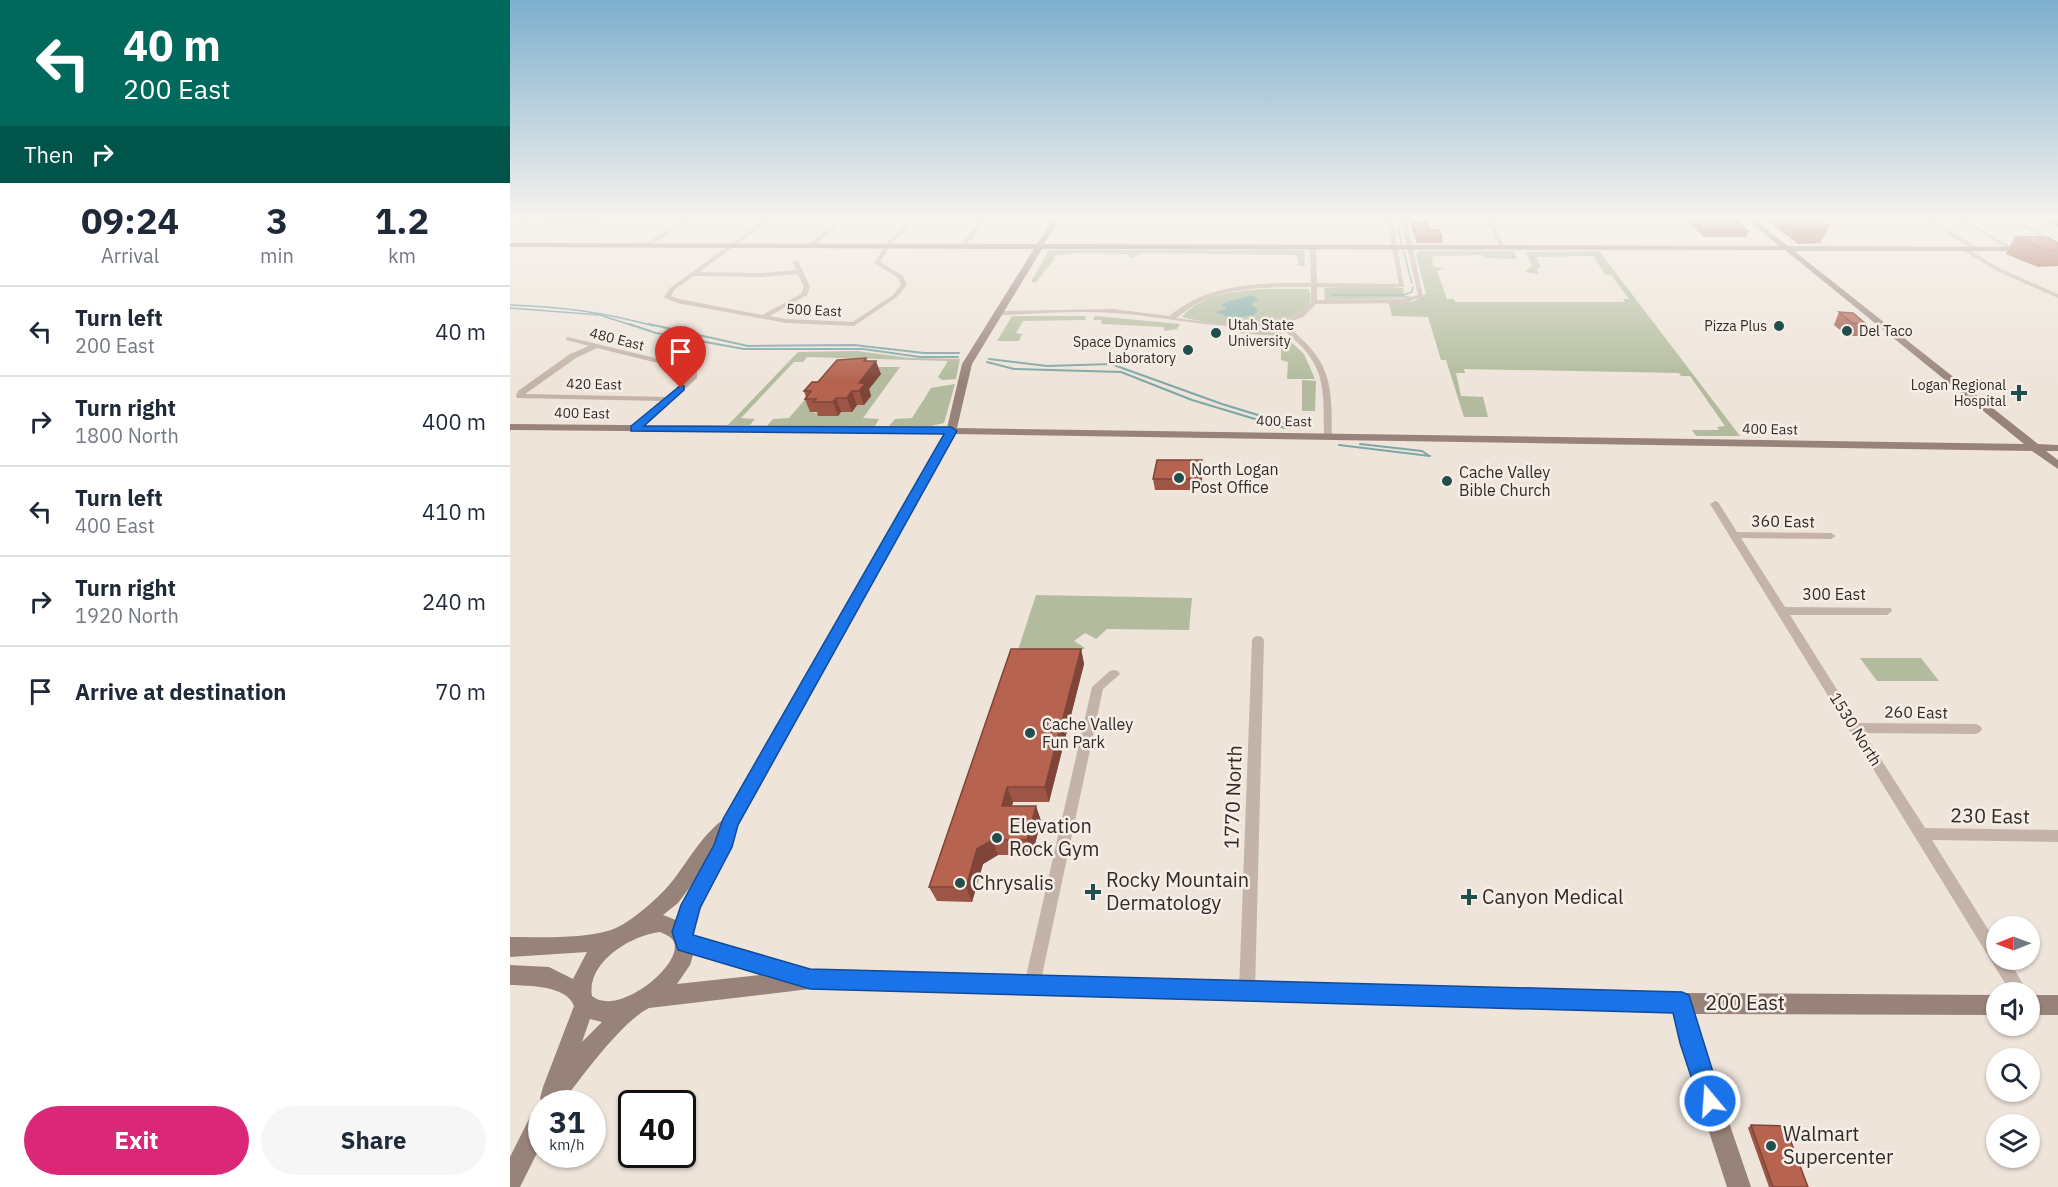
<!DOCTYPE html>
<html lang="en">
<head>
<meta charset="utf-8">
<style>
  body { margin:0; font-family:"IBM Plex Sans",sans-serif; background:#f6f6f7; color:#1f2937; height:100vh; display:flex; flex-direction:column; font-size:22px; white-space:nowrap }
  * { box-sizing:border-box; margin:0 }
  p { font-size:20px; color:#747a83 }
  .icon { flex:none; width:33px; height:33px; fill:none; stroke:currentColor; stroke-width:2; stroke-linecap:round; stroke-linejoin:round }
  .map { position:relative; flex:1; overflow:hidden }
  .side { display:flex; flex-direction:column; background:#fff; width:510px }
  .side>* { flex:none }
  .top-card { background:#00695c; color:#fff; overflow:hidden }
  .needle { width:39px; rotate:269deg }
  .fabs { position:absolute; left:1476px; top:916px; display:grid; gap:12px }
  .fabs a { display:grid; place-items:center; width:54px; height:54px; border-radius:50%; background:#fff; box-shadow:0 2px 4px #0004; font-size:30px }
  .speed { position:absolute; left:18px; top:1090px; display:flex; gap:12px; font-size:30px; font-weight:700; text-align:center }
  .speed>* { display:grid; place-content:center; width:78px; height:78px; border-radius:50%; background:#fff; box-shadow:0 2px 4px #0004; line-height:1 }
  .speed small { font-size:15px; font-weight:400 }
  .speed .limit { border:3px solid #111; border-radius:9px; background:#fff; color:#111 }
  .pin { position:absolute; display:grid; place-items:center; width:51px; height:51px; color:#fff; margin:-62px -26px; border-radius:50% 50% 50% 0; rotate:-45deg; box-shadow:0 0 6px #0007 }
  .pin .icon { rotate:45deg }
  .me { position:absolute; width:66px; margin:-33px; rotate:342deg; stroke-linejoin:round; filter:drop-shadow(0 0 4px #0008) }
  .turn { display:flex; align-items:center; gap:21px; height:126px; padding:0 24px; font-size:27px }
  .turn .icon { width:78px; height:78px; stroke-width:2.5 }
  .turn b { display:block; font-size:42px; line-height:51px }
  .then { display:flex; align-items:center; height:57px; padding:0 24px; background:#0003; gap:12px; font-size:22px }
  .eta { display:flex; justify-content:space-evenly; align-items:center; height:102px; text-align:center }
  .eta b { font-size:36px; font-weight:800; line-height:42px }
  .button { display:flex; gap:12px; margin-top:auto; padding:12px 24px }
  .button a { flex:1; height:69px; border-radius:36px; background:#db2777; color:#fff; font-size:24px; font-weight:800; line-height:69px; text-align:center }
  .button a+a { background:#f6f6f7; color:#1f2937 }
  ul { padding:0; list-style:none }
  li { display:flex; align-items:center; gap:18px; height:90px; padding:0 24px; border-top:2px solid #e0e1e3 }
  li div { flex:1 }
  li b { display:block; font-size:22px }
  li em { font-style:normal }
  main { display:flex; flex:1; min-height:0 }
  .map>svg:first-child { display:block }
  .green { fill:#b2bb9d; fill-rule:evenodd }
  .water { fill:#7da7a7 }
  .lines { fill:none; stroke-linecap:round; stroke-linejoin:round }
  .stream-far1 { stroke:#7da7a7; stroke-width:1.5 }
  .stream { stroke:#7da7a7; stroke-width:2 }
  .street { fill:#c4b3a8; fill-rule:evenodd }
  .secondary { fill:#97837a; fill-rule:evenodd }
  .wall { fill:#9d5545 }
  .shaded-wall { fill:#7f4538 }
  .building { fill:#b66350; stroke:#7f4538; stroke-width:1.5 }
  .route { fill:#1a73e8; stroke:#114b97; stroke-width:1.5 }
  .poi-dot { fill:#224e4e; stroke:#f6eee6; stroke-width:2 }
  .labels { text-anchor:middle; stroke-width:5; stroke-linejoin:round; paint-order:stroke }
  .far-street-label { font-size:14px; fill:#322a27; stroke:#f6eee6 }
  .far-poi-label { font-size:14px; fill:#322a27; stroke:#f6eee6; text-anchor:end }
  .poi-label { font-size:16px; fill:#322a27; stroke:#f6eee6; text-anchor:start }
  .street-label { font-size:16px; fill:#322a27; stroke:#f6eee6 }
  .near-street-label { font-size:20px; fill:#322a27; stroke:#f6eee6 }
  .near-poi-label { font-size:20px; fill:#322a27; stroke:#f6eee6; text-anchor:start }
</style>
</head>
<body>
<main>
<section class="side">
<div class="top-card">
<div class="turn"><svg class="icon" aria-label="left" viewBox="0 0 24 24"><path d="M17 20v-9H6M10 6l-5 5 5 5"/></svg><div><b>40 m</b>200 East</div></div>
<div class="then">Then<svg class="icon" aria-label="right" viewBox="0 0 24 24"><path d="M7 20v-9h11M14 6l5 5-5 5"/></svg></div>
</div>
<div class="eta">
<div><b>09:24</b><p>Arrival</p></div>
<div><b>3</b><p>min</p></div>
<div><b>1.2</b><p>km</p></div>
</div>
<ul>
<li><svg class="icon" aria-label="left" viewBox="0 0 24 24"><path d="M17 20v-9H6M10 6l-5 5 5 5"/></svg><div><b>Turn left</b><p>200 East</p></div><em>40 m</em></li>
<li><svg class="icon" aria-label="right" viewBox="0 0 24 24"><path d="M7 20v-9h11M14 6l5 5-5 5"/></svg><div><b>Turn right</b><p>1800 North</p></div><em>400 m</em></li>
<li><svg class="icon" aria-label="left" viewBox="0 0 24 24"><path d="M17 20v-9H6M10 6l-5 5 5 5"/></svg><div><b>Turn left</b><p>400 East</p></div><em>410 m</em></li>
<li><svg class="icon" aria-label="right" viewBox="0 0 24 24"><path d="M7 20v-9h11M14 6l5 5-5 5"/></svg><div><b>Turn right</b><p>1920 North</p></div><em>240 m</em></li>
<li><svg class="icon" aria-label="arrive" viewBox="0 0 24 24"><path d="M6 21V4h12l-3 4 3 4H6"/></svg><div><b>Arrive at destination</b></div><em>70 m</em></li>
</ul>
<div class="button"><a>Exit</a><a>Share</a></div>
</section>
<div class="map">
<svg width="1548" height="1187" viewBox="0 0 1548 1187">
  <rect width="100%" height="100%" fill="#eee4da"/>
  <!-- green -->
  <g class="green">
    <polygon points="539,250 794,250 795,266 786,265 789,262 786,255 634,253 621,258 618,254 566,253 543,256 545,259 526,282 521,282"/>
    <polygon points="909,251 1004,251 1007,259 976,258 972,255 922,256 923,267 935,268 927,271 937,299 944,299 945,302 1115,302 1113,299 1119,299 1101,275 1095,274 1083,256 1026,257 1031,267 1027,269 1029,274 1014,272 1022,266 1016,252 1089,251 1230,436 1186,436 1182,430 1209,430 1207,427 1215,426 1180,376 1171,376 1169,373 954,369 955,373 946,373 951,396 973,397 978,417 954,417 936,360 931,360 918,317 882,316 879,303 905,301 916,294 906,254"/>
    <polygon points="814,288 893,288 894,295 904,298 815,300"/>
    <path d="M751,289h48l2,10c-12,36 -101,26 -129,18 17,-22 53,-26 79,-28z"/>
    <polygon points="502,316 576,316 575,320 513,321 506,333 512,334 509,341 487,341"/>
    <polygon points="585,316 670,324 667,329 654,331 654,327 591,324 592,320 583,320"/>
    <polygon points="766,328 794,354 805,379 777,379 778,362 771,360 771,347 764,344 764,336 726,333"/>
    <polygon points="347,351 400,358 450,359 446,379 432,380 428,377 438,361 297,357 293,362 284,362 231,418 245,419 240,425 218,425 288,352"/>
    <path d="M323,367h67l-37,51 16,1 -4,7h-108l6,-7 16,-1zM360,396l-6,9h-7l-5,7h-11l-3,4 -27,-4z"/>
    <polygon points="792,380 806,381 805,411 792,411"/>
    <polygon points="445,384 434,423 421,426 379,426 385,419 402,418 421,388"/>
    <polygon points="526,595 682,598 679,630 597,629 586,639 575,633 564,641 575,648 568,653 507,653"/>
    <polygon points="1350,658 1411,658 1429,681 1367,681"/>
  </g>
  <!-- water -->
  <polygon class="water" points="742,295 748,300 741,304 748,310 744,315 721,318 706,312 717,308 711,305 713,303"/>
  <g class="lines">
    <!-- stream-far1 -->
    <g class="stream-far1">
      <polyline points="886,218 892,245"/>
      <polyline points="894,252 897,264"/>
      <polyline points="897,265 902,283"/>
      <polyline points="821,295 893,295 902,292 903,287"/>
      <path d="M0,305c53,2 93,7 144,21"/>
      <polyline points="0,308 90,315 124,326"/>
    </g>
    <!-- stream -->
    <g class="stream">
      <polyline points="119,324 146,333 234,349 353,349 410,357 448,357"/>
      <polyline points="139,324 238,346 344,345 414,353 449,353"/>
      <polyline points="479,359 537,366 601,364 712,404 790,428"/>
      <polyline points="477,362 504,369 611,372 682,400 775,428"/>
      <polyline points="850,444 912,451 918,455"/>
      <polyline points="829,445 920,456"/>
    </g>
    <!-- street -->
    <g class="street">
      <polygon points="16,216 21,217 18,219 84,219 98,216 108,216 84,223 12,222 0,229 0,225"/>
      <polygon points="179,216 186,216 137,247 132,246"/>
      <path d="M260,216h6l-77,56 62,1 36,-3 -4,-8 5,-1 12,26 -3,8 -37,21 16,3 67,3 40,-27 8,-10 -3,-7 -24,-15 14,-22 26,-25h6l-28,27 -12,19 23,14 4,9 -10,12 -43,29 -68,-3 -109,-20 -12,-5 -1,-1 6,-9zM288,274l6,13 -3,7 -39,21 -83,-16 -8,-3 3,-6 20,-14 67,1z"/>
      <polygon points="333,216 339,216 302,247 298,247 298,245"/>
      <polygon points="474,216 480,216 454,248 450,248 450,246"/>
      <path d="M876,216h6l12,71 -30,2 -57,-2v13l86,-1 15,-4 -18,-79h6l17,81 -20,6 -87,1 -13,13 -19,7c47,36 48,57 48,113l-4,2 -4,-2c0,-57 1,-75 -46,-111 -59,5 -106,-9 -164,-13 -38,-3 -77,1 -115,2l-3,-2 3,-2 114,-2 56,7c7,-5 15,-11 23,-15 36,-19 80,-18 119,-18l-1,-35 3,-2 3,2 1,35 82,1zM772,287h29v15c-4,4 -9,10 -14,13 -28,16 -89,7 -121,3 7,-5 13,-10 20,-14 26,-14 57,-16 86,-17z"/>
      <polygon points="975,216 981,216 995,249 990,248"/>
      <polygon points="1409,216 1416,216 1469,249 1464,250"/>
      <polygon points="1442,216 1449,216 1505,249 1500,250"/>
      <polygon points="1493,216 1500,216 1548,242 1548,246"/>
      <polygon points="1454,247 1491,269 1548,294 1548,298 1487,271 1452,250 1452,248"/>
      <path d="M58,337l129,31v10l-59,53h-6v-4l30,-26 -145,-3 -1,-2 2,-5 52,-37 19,-8 -23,-6v-2zM87,348l93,23 -1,6 -22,20 -142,-3 51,-36z"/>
      <polygon points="1205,501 1208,502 1227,532 1321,533 1326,536 1321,539 1231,538 1275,607 1381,608 1382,611 1377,615 1280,615 1348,723 1466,724 1470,726 1472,729 1470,732 1466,734 1354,733 1415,828 1548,830 1548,842 1422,840 1486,942 1486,960 1499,960 1518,993 1501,993 1200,504"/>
      <polygon points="748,636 752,637 754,640 745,991 743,997 737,999 731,997 729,991 742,640 744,637"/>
      <polygon points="604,670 608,671 610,674 593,689 530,985 528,991 522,993 516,991 514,985 582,687 600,671"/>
    </g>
    <!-- secondary -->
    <g class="secondary">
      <path d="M545,216h6l-17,28 735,2 -36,-30h7l38,30 270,1v4h-264l244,193 20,1v6h-12l12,9v9l-26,-18 -1077,-17 -217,392 -37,82 -10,27 116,34 875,24 314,2v20l-301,-1 7,29 49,144h-24l-47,-144 -6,-30 -864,-24 -161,19c-28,14 -68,70 -88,96h-19l-2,-6 3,-11 31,-81c-8,-21 -45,-20 -64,-21v-20l39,2 24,12 14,-27 -77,5v-20c29,0 74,2 101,-7 20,-7 50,-34 63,-51 15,-20 30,-46 50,-60l220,-385 -434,-4v-6l437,4 15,-64 72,-115 -524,-2v-4l527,1zM532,249l743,1 239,194 -1067,-16 15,-64zM186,879l-20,41 -13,-5 15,-12zM150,932c4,2 10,4 12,7 18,20 -53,80 -80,57 -6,-34 40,-61 68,-64zM183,955l67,20 -83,9 13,-19zM80,1019l12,3 -20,20z"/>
      <rect x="1520" y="995" width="28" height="20"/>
      <polygon points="32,1106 32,1143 10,1187 0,1187 0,1157 24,1109"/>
    </g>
  </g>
  <!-- wall -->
  <g class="wall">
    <polygon points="1171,216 1220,216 1238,231 1236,237 1194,237"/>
    <polygon points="1255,216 1305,216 1319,226 1314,237 1313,237 1310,243 1288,244 1254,218"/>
    <polygon points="1527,216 1548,216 1548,227"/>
    <polygon points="902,222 932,237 932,243 907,243 901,227"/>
    <polygon points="1505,237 1548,243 1548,266 1528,267 1496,254"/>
    <polygon points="1329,312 1356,324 1350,336 1337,336 1324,325"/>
    <polygon points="356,358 357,361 371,374 359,389 361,396 354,405 347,405 342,412 331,412 328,416 308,416 307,412 300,412 295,399 296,397 294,391 308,382"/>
    <polygon points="692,460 693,471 691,485 685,485 685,490 645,490 643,479"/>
    <polygon points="571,649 574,664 539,802 503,802 502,806 526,806 531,821 522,855 488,855 473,864 462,902 427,901 419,887"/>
    <polygon points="1241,1125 1298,1187 1259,1187 1238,1128"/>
  </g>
  <!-- shaded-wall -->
  <g class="shaded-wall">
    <polygon points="356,358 359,369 366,361 371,374 359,389 361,396 354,405 349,391 349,383 354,361"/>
    <polygon points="342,391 347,405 342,412 337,398"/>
    <polygon points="326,398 331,412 328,416 323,402"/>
    <polygon points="692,460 693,471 691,485 690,474"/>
    <polygon points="571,649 574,664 539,802 535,787"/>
    <polygon points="497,787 503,802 498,821 492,806"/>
    <polygon points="526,806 531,821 522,855 517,840"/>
    <polygon points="482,840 488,855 473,864 462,902 456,887 467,849"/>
  </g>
  <!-- building -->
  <g class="building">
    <polygon points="1179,216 1220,216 1238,231 1196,232"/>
    <polygon points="1270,216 1305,216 1319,226 1305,226 1314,232 1292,232"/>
    <polygon points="902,222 917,222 920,230 929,230 932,237 907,237"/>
    <polygon points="1505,237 1537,237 1548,243 1548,249 1537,250"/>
    <polygon points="1329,312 1343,313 1356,324 1342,323"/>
    <polygon points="356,358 354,361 366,361 349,383 356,383 349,391 342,391 337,398 326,398 323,402 303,402 306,399 295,399 301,391 294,391 302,382 308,382 327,360"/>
    <polygon points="647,460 692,460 690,474 685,474 684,479 643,479"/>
    <polygon points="501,649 571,649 535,787 497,787 492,806 526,806 517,840 482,840 467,849 456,887 419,887"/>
    <polygon points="1241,1125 1275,1126 1298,1187 1263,1187"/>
  </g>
  <!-- sky -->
  <linearGradient id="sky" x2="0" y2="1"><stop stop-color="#7dafce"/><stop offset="0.57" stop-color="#f7f3ee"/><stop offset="1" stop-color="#f7f3ee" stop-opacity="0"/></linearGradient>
  <rect width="1548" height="382" fill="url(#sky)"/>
  <!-- route -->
  <polygon class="route" points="171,385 174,386 174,390 134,426 441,427 447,431 228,825 222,847 190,908 183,935 300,969 1172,992 1179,995 1212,1101 1208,1110 1200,1113 1192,1110 1170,1043 1163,1013 300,989 168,950 162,932 171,905 204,845 213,819 434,434 121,431 121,426"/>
  <!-- markers -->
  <g class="poi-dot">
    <circle cx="1269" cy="326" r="6"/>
    <circle cx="1337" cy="331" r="6"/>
    <circle cx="706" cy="333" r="6"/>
    <circle cx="678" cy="350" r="6"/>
    <path d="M1506 384h6v6h6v6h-6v6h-6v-6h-6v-6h6z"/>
    <circle cx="669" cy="478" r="6"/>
    <circle cx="937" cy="481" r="6"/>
    <circle cx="520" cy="733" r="6"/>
    <circle cx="487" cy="838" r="6"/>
    <circle cx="450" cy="883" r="6"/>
    <path d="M580 883h6v6h6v6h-6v6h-6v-6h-6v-6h6z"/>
    <path d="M956 888h6v6h6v6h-6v6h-6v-6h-6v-6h6z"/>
    <circle cx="1261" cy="1146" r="6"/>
  </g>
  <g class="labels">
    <!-- far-street labels -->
    <g class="far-street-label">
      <text transform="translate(304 310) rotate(3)" y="5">500 East</text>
      <text transform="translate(107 339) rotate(14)" y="5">480 East</text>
      <text transform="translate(84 384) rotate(1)" y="5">420 East</text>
      <text transform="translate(72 413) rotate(1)" y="5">400 East</text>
      <text transform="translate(774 421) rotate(1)" y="5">400 East</text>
      <text transform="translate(1260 429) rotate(1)" y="5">400 East</text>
    </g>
    <!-- far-poi labels -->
    <g class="far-poi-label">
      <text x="718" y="330" text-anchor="start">Utah State<tspan x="718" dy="16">University</tspan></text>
      <text x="1257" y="331">Pizza Plus</text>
      <text x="1349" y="336" text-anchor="start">Del Taco</text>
      <text x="666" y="347">Space Dynamics<tspan x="666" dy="16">Laboratory</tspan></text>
      <text x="1496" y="390">Logan Regional<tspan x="1496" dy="16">Hospital</tspan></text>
    </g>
    <!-- poi labels -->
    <g class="poi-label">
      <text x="681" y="475">North Logan<tspan x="681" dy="18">Post Office</tspan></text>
      <text x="949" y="478">Cache Valley<tspan x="949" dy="18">Bible Church</tspan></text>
      <text x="532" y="730">Cache Valley<tspan x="532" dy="18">Fun Park</tspan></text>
    </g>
    <!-- street labels -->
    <g class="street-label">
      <text transform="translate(1273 521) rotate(1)" y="6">360 East</text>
      <text x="1324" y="600">300 East</text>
      <text transform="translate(1406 712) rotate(1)" y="6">260 East</text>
      <text transform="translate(1346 729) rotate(58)" y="6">1530 North</text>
    </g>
    <!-- near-street labels -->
    <g class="near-street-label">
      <text transform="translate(723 797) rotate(-88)" y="7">1770 North</text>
      <text transform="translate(1480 816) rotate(1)" y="7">230 East</text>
      <text x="1235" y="1010">200 East</text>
    </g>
    <!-- near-poi labels -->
    <g class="near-poi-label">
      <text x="499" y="833">Elevation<tspan x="499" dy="23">Rock Gym</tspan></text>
      <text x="596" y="887">Rocky Mountain<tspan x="596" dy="23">Dermatology</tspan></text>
      <text x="462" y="890">Chrysalis</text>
      <text x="972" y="904">Canyon Medical</text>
      <text x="1273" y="1141">Walmart<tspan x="1273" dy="23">Supercenter</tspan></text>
    </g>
  </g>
</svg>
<div class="fabs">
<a><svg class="needle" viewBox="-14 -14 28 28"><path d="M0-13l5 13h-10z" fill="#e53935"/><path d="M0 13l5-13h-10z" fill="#747a83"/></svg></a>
<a><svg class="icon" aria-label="sound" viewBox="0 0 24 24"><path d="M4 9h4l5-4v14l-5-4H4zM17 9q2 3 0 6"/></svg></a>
<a><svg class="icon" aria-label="search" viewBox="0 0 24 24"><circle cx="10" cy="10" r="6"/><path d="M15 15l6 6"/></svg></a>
<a><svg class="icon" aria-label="layers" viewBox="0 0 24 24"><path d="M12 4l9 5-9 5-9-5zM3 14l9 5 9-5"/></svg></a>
</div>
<div class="speed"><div>31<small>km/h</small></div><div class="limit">40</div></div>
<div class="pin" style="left:171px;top:388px;background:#d93025"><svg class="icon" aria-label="arrive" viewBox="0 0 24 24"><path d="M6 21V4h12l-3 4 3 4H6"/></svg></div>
<svg class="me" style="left:1200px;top:1101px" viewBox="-20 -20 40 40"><circle r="17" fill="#1a73e8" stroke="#fff" stroke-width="3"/><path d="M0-11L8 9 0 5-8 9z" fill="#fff"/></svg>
</div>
</main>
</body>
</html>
